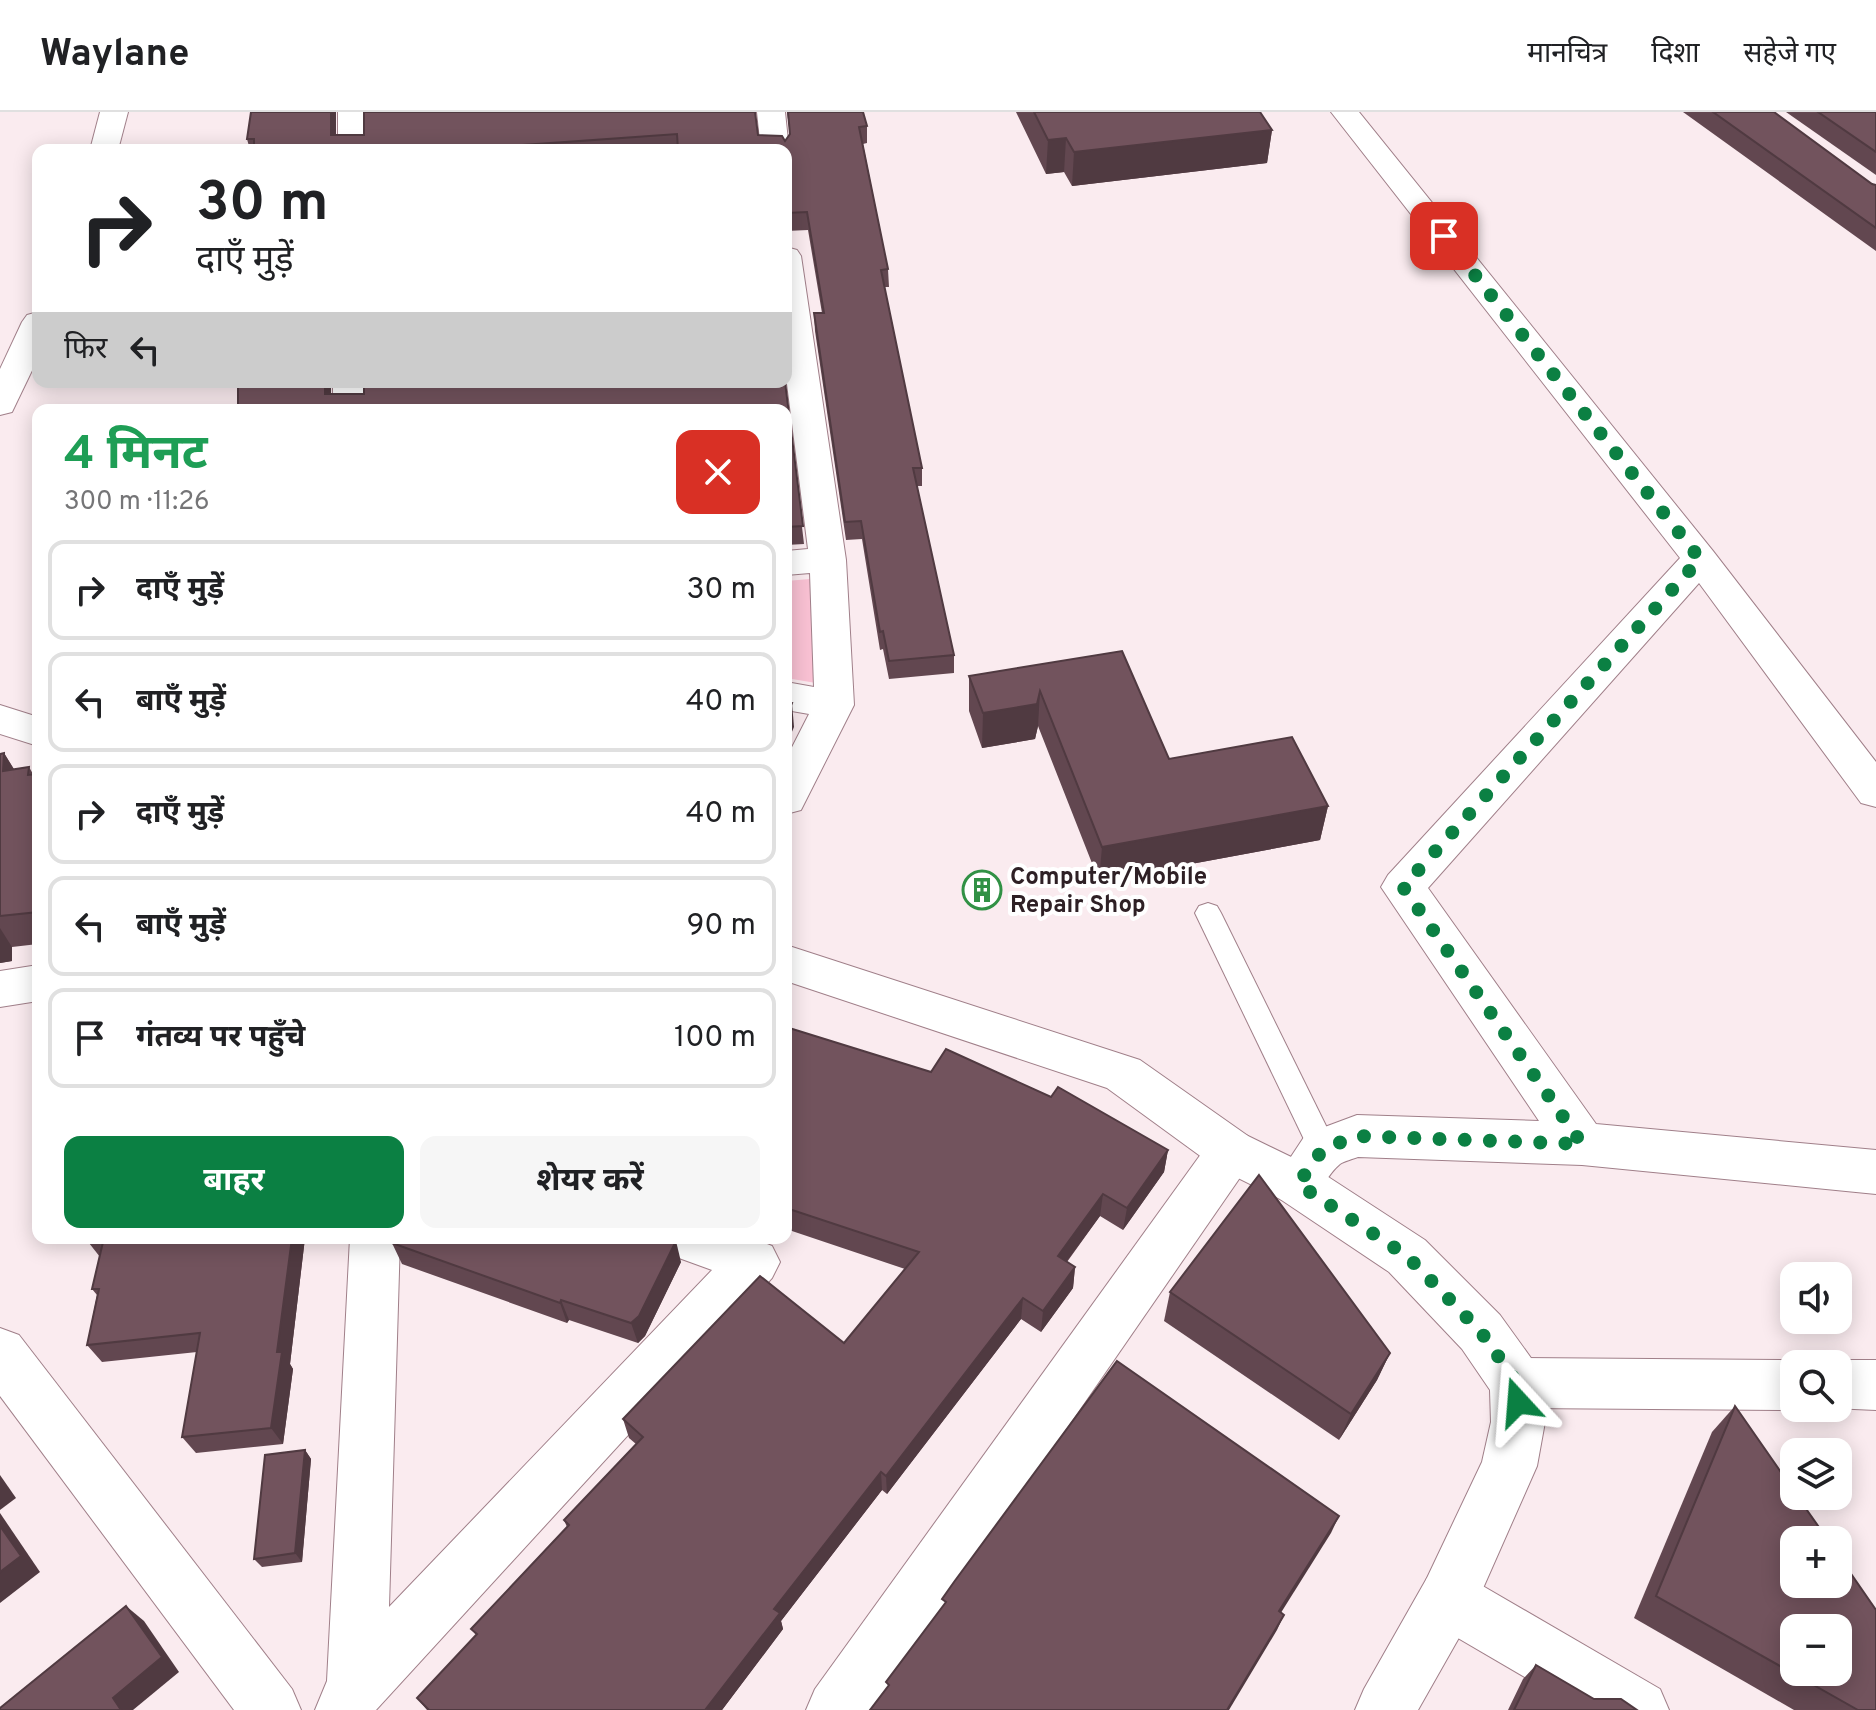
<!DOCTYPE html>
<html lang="hi">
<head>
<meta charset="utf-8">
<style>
  body { margin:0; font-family:Overpass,"Noto Sans Devanagari",sans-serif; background:#f6f6f6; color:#202124; height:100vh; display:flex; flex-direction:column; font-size:30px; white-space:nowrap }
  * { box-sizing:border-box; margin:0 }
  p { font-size:26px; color:#757577 }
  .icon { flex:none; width:44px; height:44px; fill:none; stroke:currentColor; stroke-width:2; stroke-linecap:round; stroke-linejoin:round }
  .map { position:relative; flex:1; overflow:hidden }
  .details { position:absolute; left:32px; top:292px; width:760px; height:840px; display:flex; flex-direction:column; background:#fff; border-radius:16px; box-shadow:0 4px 20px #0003 }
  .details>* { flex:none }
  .hud { position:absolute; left:32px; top:32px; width:760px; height:244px; border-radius:16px; box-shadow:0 4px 20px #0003; background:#fff; color:#202124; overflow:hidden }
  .controls { position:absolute; left:1780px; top:1150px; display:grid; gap:16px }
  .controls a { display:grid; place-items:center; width:72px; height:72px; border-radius:16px; background:#fff; box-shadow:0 4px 20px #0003; font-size:40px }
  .pin { position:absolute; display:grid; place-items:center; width:68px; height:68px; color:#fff; margin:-34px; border-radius:16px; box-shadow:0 4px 12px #0006 }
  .me { position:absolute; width:88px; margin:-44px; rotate:341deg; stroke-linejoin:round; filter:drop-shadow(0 0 6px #0008) }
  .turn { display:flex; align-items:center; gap:28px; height:168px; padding:0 32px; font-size:36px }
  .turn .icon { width:104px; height:104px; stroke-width:2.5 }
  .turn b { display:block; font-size:56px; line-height:68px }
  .then { display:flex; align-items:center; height:76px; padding:0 32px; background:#0003; gap:16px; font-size:30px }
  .round { display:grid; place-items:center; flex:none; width:84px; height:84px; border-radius:16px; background:#f6f6f6 }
  .summary { display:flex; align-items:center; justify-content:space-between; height:136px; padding:0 32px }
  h1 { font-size:48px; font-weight:700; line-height:60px; color:#1e9e55 }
  .cta { display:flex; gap:16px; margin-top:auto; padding:16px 32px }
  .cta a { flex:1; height:92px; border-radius:16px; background:#0b8043; color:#fff; font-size:32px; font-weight:700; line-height:92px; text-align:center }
  .cta a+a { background:#f6f6f6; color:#202124 }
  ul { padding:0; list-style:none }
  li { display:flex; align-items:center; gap:24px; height:100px; margin:0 16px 12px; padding:0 16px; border:4px solid #e0e0e0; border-radius:16px }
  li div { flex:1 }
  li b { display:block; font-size:30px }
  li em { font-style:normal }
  header { display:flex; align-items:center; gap:48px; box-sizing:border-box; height:112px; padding:0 40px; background:#fff; border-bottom:2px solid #e0e0e0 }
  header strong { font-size:38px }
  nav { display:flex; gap:44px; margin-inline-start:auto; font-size:28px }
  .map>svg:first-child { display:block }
  .green { fill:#f9c1d3 }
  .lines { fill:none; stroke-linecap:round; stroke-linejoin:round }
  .service-casing { stroke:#a07f89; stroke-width:2 }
  .minor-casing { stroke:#a07f89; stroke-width:2 }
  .tertiary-casing { stroke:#a07f89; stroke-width:2 }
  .service { fill:#fff; fill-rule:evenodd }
  .minor { fill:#fff; fill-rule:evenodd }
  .tertiary { fill:#fff; fill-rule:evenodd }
  .wall { fill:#624750 }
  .shaded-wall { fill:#503a41 }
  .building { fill:#72535d; stroke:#503a41; stroke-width:2; fill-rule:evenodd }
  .route { stroke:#0b8043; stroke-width:14; stroke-dasharray:0 25.2 }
  .labels { text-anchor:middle; stroke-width:8; stroke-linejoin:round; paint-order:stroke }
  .poi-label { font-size:24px; font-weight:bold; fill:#2e2025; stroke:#fff; text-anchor:start }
</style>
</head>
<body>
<header>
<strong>Waylane</strong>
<nav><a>मानचित्र</a><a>दिशा</a><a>सहेजे गए</a></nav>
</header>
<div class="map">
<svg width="1876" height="1598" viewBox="0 0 1876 1598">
  <rect width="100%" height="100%" fill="#faebef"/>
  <!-- green -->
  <polygon class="green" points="810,467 816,571 786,566 786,469"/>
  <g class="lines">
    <defs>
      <polygon id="service" points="1208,791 1217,794 1221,801 1333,1028 1337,1037 1333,1046 1323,1049 1313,1046 1195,801 1199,794"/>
      <g id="minor">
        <rect x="338" y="0" width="28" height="38"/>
        <polygon points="757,0 785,0 789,38 786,43 786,38 761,38"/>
        <path d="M1331,0h28l354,439 163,211v45l-15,-4 -162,-220 -271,305 168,236 280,26v44l-294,-29 -224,-8c-5,2 -14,4 -18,7 -25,21 -17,51 -60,35l-7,-15 33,-50 51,-19 182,6 -158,-234 7,-12 292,-317z"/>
        <polygon points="786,135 797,138 801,144 846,448 854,593 801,698 786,702 786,647 809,602 786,598 786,570 814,575 810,461 786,463 786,439 808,437 786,264"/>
        <rect x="333" y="270" width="34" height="28"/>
        <polygon points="38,853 38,889 0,895 0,859"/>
        <polygon points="1231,1018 1248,1024 1255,1039 1248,1054 872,1598 806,1598 815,1577 1214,1024"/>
        <polygon points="350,1126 400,1126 389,1495 712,1158 668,1142 661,1126 752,1126 772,1134 780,1150 772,1166 376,1598 315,1598 327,1569"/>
        <polygon points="0,1216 19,1223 292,1577 301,1598 234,1598 0,1284"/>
        <polygon points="1517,1246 1794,1248 1805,1252 1794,1252 1794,1296 1800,1296 1794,1298 1517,1296 1498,1289 1490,1271 1498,1253"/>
        <polygon points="1838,1248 1876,1248 1876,1298 1832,1296 1838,1296 1838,1252 1827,1252"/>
        <polygon points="1448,1458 1469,1466 1660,1577 1669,1598 1581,1598 1427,1508 1419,1487 1427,1466"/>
      </g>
      <g id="tertiary">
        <polygon points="100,0 128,0 118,38 90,38"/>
        <polygon points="38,200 38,246 12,300 0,303 0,257 22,210 27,203"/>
        <polygon points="0,593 38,605 38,634 0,622"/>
        <polygon points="786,833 1140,948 1248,1024 1316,1057 1425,1128 1500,1203 1536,1253 1544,1271 1545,1310 1537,1354 1469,1508 1418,1598 1355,1598 1364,1577 1427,1466 1482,1350 1491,1310 1490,1278 1462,1237 1389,1160 1280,1087 1214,1054 1107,976 786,869"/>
      </g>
    </defs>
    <!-- service casing -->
    <use href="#service" class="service-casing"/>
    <!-- minor casing -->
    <use href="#minor" class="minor-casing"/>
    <!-- tertiary casing -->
    <use href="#tertiary" class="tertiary-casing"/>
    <!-- service -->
    <use href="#service" class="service"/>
    <!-- minor -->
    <use href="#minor" class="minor"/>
    <!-- tertiary -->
    <use href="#tertiary" class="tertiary"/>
  </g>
  <!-- wall -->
  <g class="wall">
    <polygon points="336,0 336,23 364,23 364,0 758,23 785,29 790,23 787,0 863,0 867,14 867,31 863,32 888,157 889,175 884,175 922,356 922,374 917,374 954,543 954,561 889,567 883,537 880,538 862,427 846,428 815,219 814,201 822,201 808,118 786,119 786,38 250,38 247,27"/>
    <polygon points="1016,0 1260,0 1272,18 1267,51 1072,74 1064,60 1046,62"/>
    <polygon points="1683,0 1774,0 1872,72 1876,73 1876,139"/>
    <polygon points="1786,0 1876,0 1876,63"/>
    <polygon points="238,270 331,270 331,282 364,282 364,270 785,270 804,432 786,433 786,298 238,298"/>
    <polygon points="1122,539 1169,647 1328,694 1320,728 1099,769 1038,614 1035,627 982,636 969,599 969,564"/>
    <polygon points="4,641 14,657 29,655 33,662 38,662 38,832 12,835 12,849 0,851 0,642"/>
    <polygon points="786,915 1168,1038 1164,1060 1123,1118 1100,1104 1067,1150 1075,1155 1073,1176 1041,1220 1021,1207 887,1382 882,1378 781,1509 783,1517 722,1598 427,1598 417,1586 476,1523 471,1517 567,1415 564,1408 636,1332 629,1326 623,1307 844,1231 905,1157 786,1117"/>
    <polygon points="90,1126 305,1126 290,1252 293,1257 283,1332 196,1341 182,1325 197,1240 102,1250 87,1233 97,1183 92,1177 100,1145 89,1131"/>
    <polygon points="392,1131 681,1150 645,1224 638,1231 569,1208 567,1211 402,1152"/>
    <polygon points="1170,1180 1390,1241 1377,1268 1339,1328 1164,1209"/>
    <polygon points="1735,1294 1876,1598 1794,1598 1634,1506 1712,1320"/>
    <polygon points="305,1338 311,1347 302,1450 262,1455 254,1447"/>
    <polygon points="1536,1553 1594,1587 1637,1598 1508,1598 1523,1567"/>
  </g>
  <!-- shaded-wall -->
  <g class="shaded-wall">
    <polygon points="331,0 336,0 336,38 331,23"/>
    <polygon points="1272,18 1267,51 1072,74 1074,40"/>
    <polygon points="1066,26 1064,60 1046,62 1048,28"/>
    <polygon points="325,270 331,270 331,298 325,282"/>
    <polygon points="1040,579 1038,614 1035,627 982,636 983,601"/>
    <polygon points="792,591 794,615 786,634 786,605"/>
    <polygon points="4,641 23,673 0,668"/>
    <polygon points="1328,694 1320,728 1099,769 1102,735"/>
    <polygon points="0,816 12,835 12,849 0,851"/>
    <polygon points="1168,1038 1164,1060 1123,1118 1127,1096"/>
    <polygon points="1103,1082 1100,1104 1055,1165 1058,1144"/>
    <polygon points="292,1126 305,1126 290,1252 293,1257 283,1332 271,1316 277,1240"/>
    <polygon points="676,1129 681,1150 645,1224 638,1231 631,1211"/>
    <polygon points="1075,1155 1073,1176 1041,1220 1043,1199"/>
    <polygon points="1023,1186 1021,1207 887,1382 886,1364"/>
    <polygon points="561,1188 569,1208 567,1211 560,1191"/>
    <polygon points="1390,1241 1377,1268 1339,1328 1351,1302"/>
    <polygon points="305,1338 311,1347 302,1450 295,1441"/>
    <polygon points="881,1360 882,1378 781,1509 783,1517 722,1598 706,1598 774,1497"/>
    <polygon points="0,1363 16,1386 0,1398"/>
    <polygon points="0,1401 40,1460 0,1491"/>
    <polygon points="1339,1404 1331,1421 1272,1515 1279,1499"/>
    <polygon points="126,1494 144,1509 179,1560 133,1598 121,1598 113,1586"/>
    <polygon points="1284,1503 1277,1518 1229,1598 1227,1598"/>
  </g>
  <!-- building -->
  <g class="building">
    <polygon points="251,0 331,0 331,23 364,23 364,0 755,0 758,23 782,24 785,29 790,22 788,0 863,0 867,14 859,15 888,157 881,158 922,356 913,356 954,543 889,549 883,519 880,520 861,409 845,410 814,201 824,201 807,100 786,101 786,38 678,38 677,22 454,38 254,38 254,27 247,27"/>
    <polygon points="1034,0 1260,0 1272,18 1074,40 1066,26 1048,28"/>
    <polygon points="1713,0 1774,0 1872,72 1876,73 1876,116"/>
    <polygon points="1818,0 1876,0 1876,40"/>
    <polygon points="238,270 325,270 325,282 364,282 364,270 785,270 803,414 786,415 786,298 238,298"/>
    <polygon points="1122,539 1169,647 1292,625 1328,694 1102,735 1040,579 1037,592 983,601 969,564"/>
    <polygon points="786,590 792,591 786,605"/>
    <polygon points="4,641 3,659 29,655 28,663 38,662 38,800 0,804 0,642"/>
    <polygon points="786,915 931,960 946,937 1051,985 1058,975 1168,1038 1127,1096 1103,1082 1058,1144 1075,1155 1043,1199 1023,1186 886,1364 881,1360 774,1497 780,1501 705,1598 429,1598 417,1586 477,1522 471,1517 569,1413 564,1408 643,1325 623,1307 760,1164 844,1231 919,1140 786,1096"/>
    <polygon points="1259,1063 1390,1241 1351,1302 1170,1180"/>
    <polygon points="90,1126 292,1126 277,1240 282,1240 271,1316 182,1325 200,1221 87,1233 99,1177 92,1177 103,1130 89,1131"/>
    <polygon points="392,1126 669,1126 676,1129 639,1204 631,1211 561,1188 560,1191 392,1131"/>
    <polygon points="1117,1249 1339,1404 1279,1499 1284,1503 1227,1598 870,1598 889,1573 886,1570 946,1490 942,1487 954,1470"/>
    <path d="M1735,1294l59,85v5h3l31,44h-34v44h44v-29l38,55v100h-18l-202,-114zM1794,1516h44v44h-44z"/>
    <polygon points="305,1338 295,1441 254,1447 265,1343"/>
    <polygon points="0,1414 21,1444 0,1460"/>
    <polygon points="126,1494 162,1545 113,1586 121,1598 0,1598 0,1596"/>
    <polygon points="1536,1553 1594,1587 1621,1587 1637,1598 1514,1598"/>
  </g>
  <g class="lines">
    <!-- route -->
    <polyline class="route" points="1444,124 1700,447 1403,775 1582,1032 1357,1024 1323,1037 1298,1072 1407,1144 1481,1220 1517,1271 1518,1290"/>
  </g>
  <!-- icons -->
  <defs>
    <symbol id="building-ring" viewBox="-11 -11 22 22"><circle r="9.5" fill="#fff" stroke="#319145" stroke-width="1.5"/><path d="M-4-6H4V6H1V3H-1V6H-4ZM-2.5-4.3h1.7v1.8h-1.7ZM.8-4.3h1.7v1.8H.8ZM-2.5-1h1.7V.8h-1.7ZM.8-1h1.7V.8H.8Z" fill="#319145"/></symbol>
  </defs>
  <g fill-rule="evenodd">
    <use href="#building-ring" x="960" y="756" width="44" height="44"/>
  </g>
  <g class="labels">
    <!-- poi labels -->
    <g class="poi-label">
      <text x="1010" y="772">Computer/Mobile<tspan x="1010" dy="28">Repair Shop</tspan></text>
    </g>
  </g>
</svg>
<div class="controls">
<a><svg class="icon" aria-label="sound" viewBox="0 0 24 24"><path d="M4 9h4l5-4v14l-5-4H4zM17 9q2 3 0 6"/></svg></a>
<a><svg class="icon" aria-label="search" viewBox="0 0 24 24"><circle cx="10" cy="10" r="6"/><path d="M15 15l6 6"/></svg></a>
<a><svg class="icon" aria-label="layers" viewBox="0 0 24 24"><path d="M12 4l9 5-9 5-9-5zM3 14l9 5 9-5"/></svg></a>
<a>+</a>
<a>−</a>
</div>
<div class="pin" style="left:1444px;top:124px;background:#d93025"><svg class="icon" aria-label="arrive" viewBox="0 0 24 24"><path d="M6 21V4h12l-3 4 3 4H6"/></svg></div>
<svg class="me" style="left:1518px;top:1290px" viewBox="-20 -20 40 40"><path d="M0-17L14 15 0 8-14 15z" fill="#0b8043" stroke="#fff" stroke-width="4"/></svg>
<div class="hud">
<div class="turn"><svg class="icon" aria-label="right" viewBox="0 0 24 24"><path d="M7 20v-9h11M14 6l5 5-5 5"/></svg><div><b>30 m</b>दाएँ मुड़ें</div></div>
<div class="then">फिर<svg class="icon" aria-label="left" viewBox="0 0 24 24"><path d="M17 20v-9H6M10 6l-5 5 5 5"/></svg></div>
</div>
<section class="details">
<div class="summary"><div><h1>4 मिनट</h1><p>300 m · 11:26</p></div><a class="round" style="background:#d93025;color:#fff"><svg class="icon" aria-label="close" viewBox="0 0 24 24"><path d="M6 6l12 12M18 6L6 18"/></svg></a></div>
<ul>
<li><svg class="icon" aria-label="right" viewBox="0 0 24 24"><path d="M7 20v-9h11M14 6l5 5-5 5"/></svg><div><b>दाएँ मुड़ें</b></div><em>30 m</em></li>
<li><svg class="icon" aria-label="left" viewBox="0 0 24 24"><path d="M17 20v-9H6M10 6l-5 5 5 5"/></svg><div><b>बाएँ मुड़ें</b></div><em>40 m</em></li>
<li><svg class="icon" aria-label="right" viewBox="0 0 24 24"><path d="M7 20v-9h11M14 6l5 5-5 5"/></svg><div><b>दाएँ मुड़ें</b></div><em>40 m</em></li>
<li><svg class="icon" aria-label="left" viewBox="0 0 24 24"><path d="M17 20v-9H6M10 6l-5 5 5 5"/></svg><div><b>बाएँ मुड़ें</b></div><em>90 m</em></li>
<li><svg class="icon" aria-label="arrive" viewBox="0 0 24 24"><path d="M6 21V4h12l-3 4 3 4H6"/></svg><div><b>गंतव्य पर पहुँचे</b></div><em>100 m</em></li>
</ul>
<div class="cta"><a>बाहर</a><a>शेयर करें</a></div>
</section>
</div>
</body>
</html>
